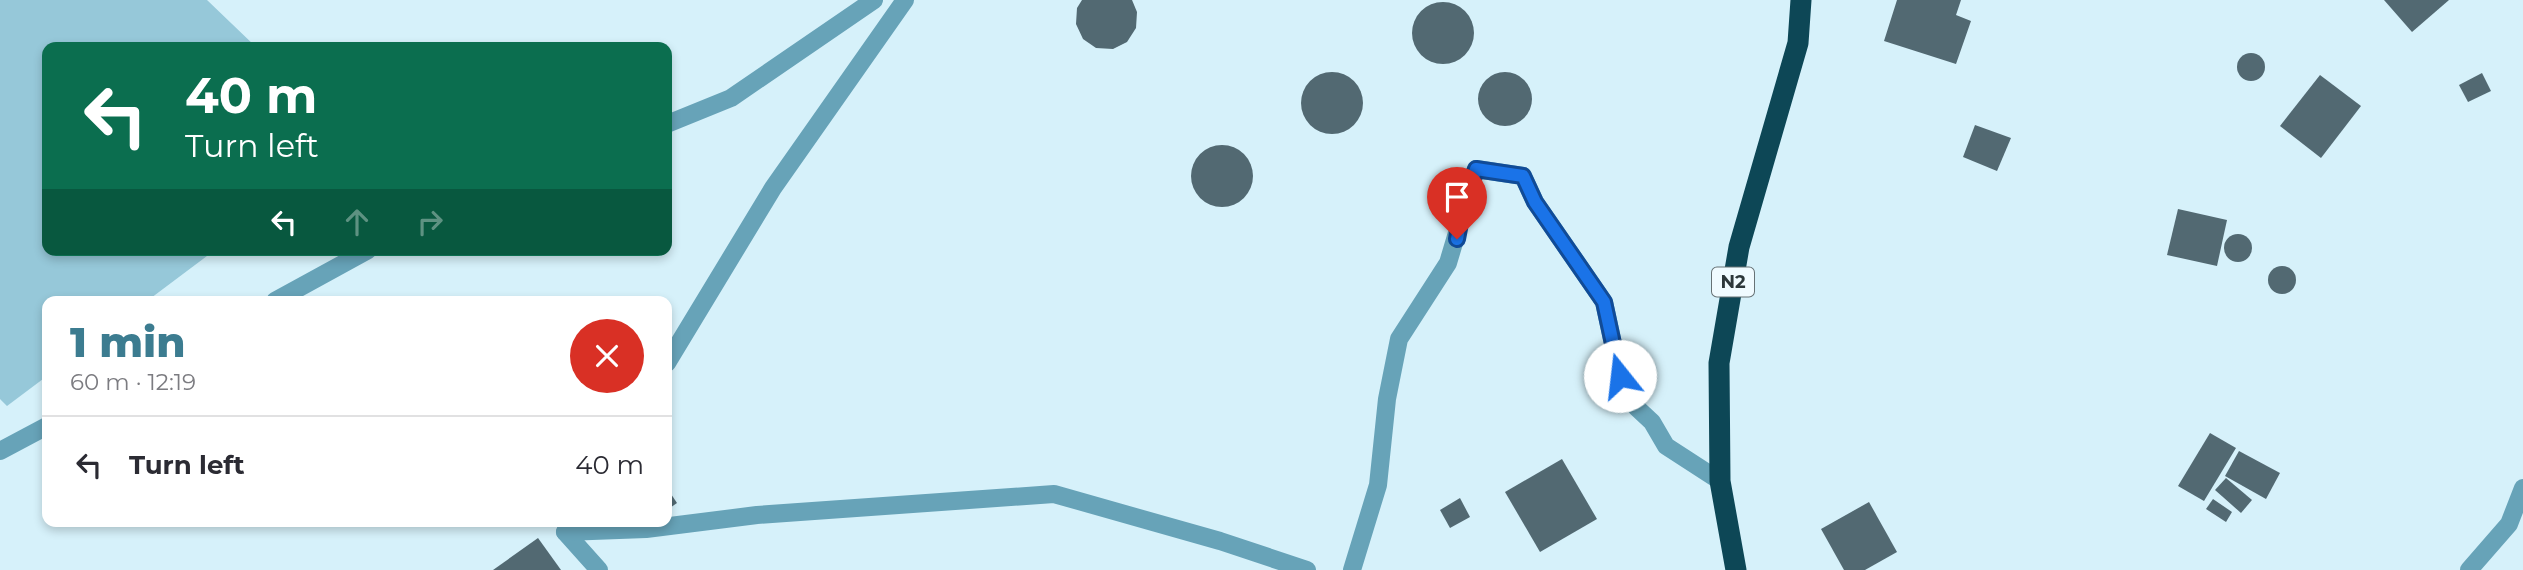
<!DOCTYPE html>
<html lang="en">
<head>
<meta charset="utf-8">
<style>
  body { margin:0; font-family:Montserrat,sans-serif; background:#f7f7f7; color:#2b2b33; height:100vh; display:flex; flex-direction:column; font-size:26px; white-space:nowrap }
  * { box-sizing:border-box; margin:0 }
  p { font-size:23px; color:#7c7c81 }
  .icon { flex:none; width:38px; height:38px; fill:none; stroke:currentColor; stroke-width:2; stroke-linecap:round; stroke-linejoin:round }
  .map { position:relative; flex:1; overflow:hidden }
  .panel { position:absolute; left:42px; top:296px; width:630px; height:231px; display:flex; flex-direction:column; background:#fff; border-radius:14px; box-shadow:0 4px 10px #0003 }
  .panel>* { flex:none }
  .banner { position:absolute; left:42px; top:42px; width:630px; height:214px; border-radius:14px; box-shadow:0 4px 10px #0003; background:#0b6e4f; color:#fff; overflow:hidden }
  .pin { position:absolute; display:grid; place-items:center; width:60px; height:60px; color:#fff; margin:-72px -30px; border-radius:50% 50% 50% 0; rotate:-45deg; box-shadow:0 0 7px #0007 }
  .pin .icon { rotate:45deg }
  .me { position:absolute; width:77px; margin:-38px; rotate:344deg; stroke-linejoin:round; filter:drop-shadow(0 0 5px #0008) }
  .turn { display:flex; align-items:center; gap:24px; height:147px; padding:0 28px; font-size:32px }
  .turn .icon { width:91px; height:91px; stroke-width:2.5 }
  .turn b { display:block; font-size:49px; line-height:60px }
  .lanes { display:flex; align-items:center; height:66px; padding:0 28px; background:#0003; justify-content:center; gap:35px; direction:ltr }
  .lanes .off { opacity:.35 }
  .round { display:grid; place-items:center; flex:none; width:74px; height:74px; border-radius:37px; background:#f7f7f7 }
  .headline { display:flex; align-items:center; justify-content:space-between; height:119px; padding:0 28px }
  h1 { font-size:42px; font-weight:800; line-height:52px; color:#3c7c90 }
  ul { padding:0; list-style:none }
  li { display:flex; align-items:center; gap:21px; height:98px; padding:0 28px; border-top:2px solid #e1e1e2 }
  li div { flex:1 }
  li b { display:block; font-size:26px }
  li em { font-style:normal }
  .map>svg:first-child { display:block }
  .green { fill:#96c8d9 }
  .building { fill:#526972 }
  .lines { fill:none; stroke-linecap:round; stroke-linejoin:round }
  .street { stroke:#67a3b8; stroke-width:18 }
  .highway { stroke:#0d4756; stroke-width:21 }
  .route-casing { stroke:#114b97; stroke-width:18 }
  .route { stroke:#1a73e8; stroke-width:12 }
  .labels { text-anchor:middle; stroke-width:7; stroke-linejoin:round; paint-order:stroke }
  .shield { fill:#f0fbff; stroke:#677275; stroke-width:2 }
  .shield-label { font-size:18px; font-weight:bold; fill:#2c373a }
</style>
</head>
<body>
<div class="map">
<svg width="2523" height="570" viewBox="0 0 2523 570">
  <rect width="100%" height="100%" fill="#d6f1fa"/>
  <!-- green -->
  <polygon class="green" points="0,0 207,0 256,47 47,47 47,250 215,250 147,301 47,301 47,376 7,406 0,399"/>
  <!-- building -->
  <g class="building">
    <polygon points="1082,0 1132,0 1137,12 1136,28 1127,42 1113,49 1096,48 1083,39 1076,24 1077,8"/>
    <polygon points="1897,0 1961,0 1956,15 1971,21 1956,64 1884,41"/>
    <polygon points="2384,0 2449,0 2412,32"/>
    <circle cx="1443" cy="33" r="31"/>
    <circle cx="2251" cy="67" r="14"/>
    <circle cx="1505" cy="99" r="27"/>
    <circle cx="1332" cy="103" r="31"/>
    <polygon points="2482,73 2491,91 2468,102 2459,85"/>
    <polygon points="2320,75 2361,106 2321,158 2280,126"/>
    <polygon points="1975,125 2011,138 1997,171 1963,157"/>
    <circle cx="1222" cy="176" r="31"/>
    <polygon points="2178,209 2227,220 2217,266 2167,255"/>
    <circle cx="2238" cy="248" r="14"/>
    <circle cx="2282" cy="280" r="14"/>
    <polygon points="2210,433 2236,448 2204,501 2178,486"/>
    <polygon points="2239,451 2280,473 2266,499 2225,476"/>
    <polygon points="1562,459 1597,519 1540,552 1505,492"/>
    <polygon points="2226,478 2252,500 2241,513 2215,490"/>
    <polygon points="667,488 677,503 667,510"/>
    <polygon points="1460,498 1470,517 1450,528 1440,510"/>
    <polygon points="2213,499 2232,512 2226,522 2206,509"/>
    <polygon points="1869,502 1897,552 1865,570 1844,570 1821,529"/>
    <polygon points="538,538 561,570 493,570"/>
  </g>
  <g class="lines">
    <!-- street -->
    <g class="street">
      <polyline points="667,124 731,98 874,0"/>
      <polyline points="275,301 368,250"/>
      <polyline points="667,363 773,188 905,0"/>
      <polyline points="0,451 47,426"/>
      <polyline points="567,527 565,532 599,570"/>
      <polyline points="565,532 646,529 757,515 1054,494 1220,541 1307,570"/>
      <polyline points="1352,570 1378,485 1387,399 1399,339 1448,263 1476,169 1523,176 1535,202 1604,302 1620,376 1637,408 1652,422 1666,446 1720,481"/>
      <polyline points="2469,570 2509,524 2523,488"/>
    </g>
    <!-- highway -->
    <polyline class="highway" points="1736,570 1720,481 1719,363 1739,247 1798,43 1801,0"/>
  </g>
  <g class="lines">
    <defs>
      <polyline id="route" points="1457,239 1464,202 1476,169 1523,176 1535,202 1604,302 1620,376"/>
    </defs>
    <!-- route casing -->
    <use href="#route" class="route-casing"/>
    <!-- route -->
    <use href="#route" class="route"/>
  </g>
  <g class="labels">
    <!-- shield labels -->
    <rect class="shield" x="1712" y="267.5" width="42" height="29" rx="5"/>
    <g class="shield-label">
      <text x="1733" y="288">N2</text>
    </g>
  </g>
</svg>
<div class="pin" style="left:1457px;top:239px;background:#d93025"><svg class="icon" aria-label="arrive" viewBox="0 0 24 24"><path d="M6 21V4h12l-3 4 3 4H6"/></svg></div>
<svg class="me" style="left:1620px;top:376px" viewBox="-20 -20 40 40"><circle r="19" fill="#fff"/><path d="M0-13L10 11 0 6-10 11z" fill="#1a73e8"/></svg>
<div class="banner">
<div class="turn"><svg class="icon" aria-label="left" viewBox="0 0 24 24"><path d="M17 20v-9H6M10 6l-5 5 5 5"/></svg><div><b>40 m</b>Turn left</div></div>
<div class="lanes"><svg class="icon" aria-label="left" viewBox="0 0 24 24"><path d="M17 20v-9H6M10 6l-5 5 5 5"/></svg><svg class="icon off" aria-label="ahead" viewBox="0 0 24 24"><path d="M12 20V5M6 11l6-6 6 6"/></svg><svg class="icon off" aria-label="right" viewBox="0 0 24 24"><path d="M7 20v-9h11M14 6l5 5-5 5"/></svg></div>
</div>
<section class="panel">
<div class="headline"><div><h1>1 min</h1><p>60 m · 12:19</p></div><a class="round" style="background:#d93025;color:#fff"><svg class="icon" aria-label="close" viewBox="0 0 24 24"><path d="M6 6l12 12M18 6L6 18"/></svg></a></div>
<ul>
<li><svg class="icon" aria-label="left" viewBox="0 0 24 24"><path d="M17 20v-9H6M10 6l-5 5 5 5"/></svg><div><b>Turn left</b></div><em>40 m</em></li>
</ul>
</section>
</div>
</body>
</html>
